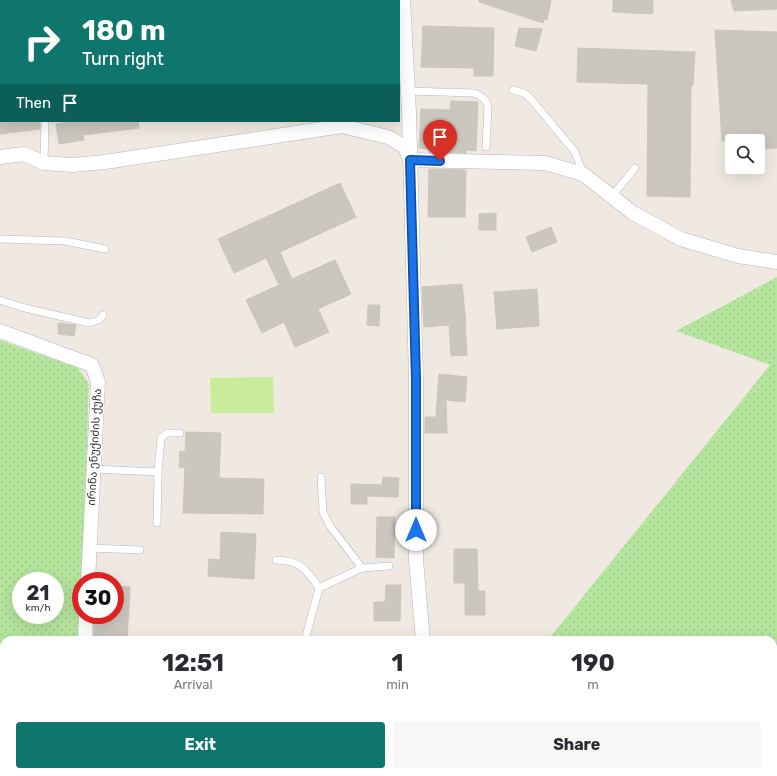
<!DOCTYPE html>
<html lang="en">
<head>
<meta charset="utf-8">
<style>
  body { margin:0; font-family:Rubik,"Noto Sans Georgian",sans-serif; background:#f7f7f7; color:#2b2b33; height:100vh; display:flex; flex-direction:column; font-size:15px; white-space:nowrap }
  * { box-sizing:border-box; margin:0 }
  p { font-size:13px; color:#7c7c81 }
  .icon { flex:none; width:22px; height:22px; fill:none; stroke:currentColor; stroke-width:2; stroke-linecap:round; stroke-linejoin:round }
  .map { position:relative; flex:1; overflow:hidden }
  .panel { position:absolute; left:0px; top:636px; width:777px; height:140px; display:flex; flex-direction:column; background:#fff; border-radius:12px 12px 0 0; box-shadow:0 4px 16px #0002 }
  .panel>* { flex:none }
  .hud { position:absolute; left:0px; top:0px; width:400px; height:122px; box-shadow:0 4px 16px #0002; background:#0f766e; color:#fff; overflow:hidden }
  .fabs { position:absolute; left:725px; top:134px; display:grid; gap:8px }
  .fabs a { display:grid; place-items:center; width:40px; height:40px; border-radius:4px; background:#fff; box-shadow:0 4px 16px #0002; font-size:20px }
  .speed { position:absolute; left:12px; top:572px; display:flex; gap:8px; font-size:20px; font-weight:700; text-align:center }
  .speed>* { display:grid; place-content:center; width:52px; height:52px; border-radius:50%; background:#fff; box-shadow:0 4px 16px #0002; line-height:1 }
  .speed small { font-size:10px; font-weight:400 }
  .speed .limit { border:6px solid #d22; background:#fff; color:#111 }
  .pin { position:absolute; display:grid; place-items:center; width:34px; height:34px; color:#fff; margin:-41px -17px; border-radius:50% 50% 50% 0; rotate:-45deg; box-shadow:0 0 4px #0007 }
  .pin .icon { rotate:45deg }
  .me { position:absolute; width:44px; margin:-22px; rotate:0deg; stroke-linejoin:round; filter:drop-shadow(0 0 3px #0008) }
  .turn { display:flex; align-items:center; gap:14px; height:84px; padding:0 16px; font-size:18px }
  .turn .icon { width:52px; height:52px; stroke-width:2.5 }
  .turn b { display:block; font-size:28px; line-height:34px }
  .then { display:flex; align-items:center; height:38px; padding:0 16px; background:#0003; gap:8px; font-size:15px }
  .eta { display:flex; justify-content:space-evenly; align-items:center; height:68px; text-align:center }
  .eta b { font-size:24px; font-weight:700; line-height:28px }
  .button { display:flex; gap:8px; margin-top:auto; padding:8px 16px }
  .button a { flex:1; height:46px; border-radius:4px; background:#0f766e; color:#fff; font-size:16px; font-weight:700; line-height:46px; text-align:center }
  .button a+a { background:#f7f7f7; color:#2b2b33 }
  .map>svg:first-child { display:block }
  .grass { fill:url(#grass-dots); fill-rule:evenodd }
  .pitch { fill:#c9ec9a }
  .building { fill:#cbc7bf; stroke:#cbc5ba }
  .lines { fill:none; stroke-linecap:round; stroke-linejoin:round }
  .lane-casing { stroke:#b4b7c1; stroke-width:8 }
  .street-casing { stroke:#b4b7c1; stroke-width:15 }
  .lane { stroke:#fff; stroke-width:7 }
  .street { stroke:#fff; stroke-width:14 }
  .route-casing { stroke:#114b97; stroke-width:10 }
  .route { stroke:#1a73e8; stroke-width:7 }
  .labels { text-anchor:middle; stroke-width:3; stroke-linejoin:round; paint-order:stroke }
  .street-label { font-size:11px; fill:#2e2e2e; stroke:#fff }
</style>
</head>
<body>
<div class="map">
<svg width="777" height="776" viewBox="0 0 777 776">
  <defs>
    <pattern id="grass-dots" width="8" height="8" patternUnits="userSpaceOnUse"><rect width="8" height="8" fill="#b6e59e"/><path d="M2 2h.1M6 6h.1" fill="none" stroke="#9dc588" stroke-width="1.8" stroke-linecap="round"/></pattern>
  </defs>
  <rect width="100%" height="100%" fill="#efe9e1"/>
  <!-- grass -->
  <g class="grass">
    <polygon points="777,277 777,711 773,711 773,640 548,640 770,365 676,331"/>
    <path d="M0,340l78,28 11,16 -9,256h-76v132h67l-1,4h-70zM21,581h34v34h-34z"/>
    <polygon points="545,772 702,772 700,776 545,776"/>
  </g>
  <!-- pitch -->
  <g class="pitch">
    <polygon points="273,377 274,413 211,413 210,378"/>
    <polygon points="773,711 777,711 777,776 700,776 702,772 773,772"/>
  </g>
  <!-- building -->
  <g class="building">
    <polygon points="479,0 551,0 547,20 544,19 543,23 479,2"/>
    <polygon points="613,0 653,0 653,14 613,12"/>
    <polygon points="731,0 777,0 777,9 734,11"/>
    <polygon points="423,26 494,28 493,76 474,76 474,68 421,67"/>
    <polygon points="519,28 542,29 536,51 515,46"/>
    <polygon points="715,30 777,32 777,148 758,149 758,141 722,141"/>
    <polygon points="578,48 695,52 693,86 691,85 690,197 647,196 648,84 577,82"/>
    <polygon points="451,101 478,102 476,151 466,150 466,153 429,152 429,149 419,148 421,109 450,110"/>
    <polygon points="0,121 40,121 40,129 0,134"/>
    <polygon points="76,121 138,121 139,128 83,135 84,140 59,144 56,124"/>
    <polygon points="429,169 466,170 465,217 428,217"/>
    <polygon points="340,183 356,217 280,252 292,279 335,260 351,294 318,309 329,332 295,347 284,322 262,333 246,300 279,285 266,258 234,273 218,239"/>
    <polygon points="496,213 496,230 479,230 479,214"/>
    <polygon points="551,227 557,242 532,252 526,237"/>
    <polygon points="462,284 466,324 465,324 467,355 451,356 449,325 424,327 422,287"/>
    <polygon points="537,289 539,326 497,329 494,292"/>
    <polygon points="368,305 380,305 379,326 367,325"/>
    <polygon points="58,323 76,325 74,336 58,334"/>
    <polygon points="439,374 467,377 465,402 446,400 447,433 425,433 425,417 436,417"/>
    <polygon points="186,432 221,433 219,478 264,479 263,514 183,513 185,468 179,467 180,451 185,452"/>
    <polygon points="383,477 399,478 398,497 367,496 367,504 351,504 351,484 382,485"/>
    <polygon points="377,517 395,517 394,558 376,557"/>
    <polygon points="221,532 256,534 254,579 208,576 209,559 220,560"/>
    <polygon points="454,549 477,549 478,591 485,591 485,615 465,615 465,583 454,583"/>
    <polygon points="386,585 401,585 400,621 374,621 374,602 385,602"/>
    <polygon points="115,586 130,587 127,640 94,640 94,615 115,615"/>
  </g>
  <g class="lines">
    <defs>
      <g id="lane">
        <polyline points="114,0 114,1"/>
        <polyline points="263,0 263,1"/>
        <polyline points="33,1 33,0"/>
        <polyline points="513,90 524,93 531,99 575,152 583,173"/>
        <path d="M408,91l66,2c8,3 12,6 14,14l-2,40"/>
        <polyline points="44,163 45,121"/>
        <polyline points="612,196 635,168"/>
        <polyline points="0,239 65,241 105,249"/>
        <polyline points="0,300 21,307 89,323 99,320 103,315"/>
        <polyline points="93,469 158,472 161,438 167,433 180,433"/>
        <polyline points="321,477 323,512 330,526 362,568"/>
        <polyline points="157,523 158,472"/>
        <polyline points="89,548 140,550"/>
        <path d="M276,560c25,1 29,8 43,28"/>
        <polyline points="305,640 319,588 362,568 389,566"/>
        <polyline points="773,735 777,731"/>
        <polyline points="123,776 123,775"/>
        <polyline points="733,776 735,772"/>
      </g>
      <g id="street">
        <polyline points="403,0 409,112 416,379 416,560 423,640"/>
        <polyline points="0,157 24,154 44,163 72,165 105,162 342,126 388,137 405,147 410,160 545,163 583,174 633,213 681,239 738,256 777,262"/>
        <polyline points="0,331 92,365 98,382 88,581"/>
        <polyline points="85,640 86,615"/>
        <polyline points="75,776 75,772"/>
        <polyline points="426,776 426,772"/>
      </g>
    </defs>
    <!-- lane casing -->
    <use href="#lane" class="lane-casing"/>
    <!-- street casing -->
    <use href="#street" class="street-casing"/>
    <!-- lane -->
    <use href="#lane" class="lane"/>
    <!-- street -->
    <use href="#street" class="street"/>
  </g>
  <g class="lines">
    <defs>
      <polyline id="route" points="416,530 416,379 410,160 440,161"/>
    </defs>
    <!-- route casing -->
    <use href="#route" class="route-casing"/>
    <!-- route -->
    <use href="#route" class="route"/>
  </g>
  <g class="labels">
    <!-- street labels -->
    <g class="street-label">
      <text transform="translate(94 447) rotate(-87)" y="4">ირინა ენუქიძის ქუჩა</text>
    </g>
  </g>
</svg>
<div class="fabs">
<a><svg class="icon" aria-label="search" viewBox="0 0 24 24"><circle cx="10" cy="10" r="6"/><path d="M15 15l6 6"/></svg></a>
</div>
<div class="speed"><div>21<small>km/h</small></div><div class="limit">30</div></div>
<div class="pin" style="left:440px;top:161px;background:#d93025"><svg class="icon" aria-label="arrive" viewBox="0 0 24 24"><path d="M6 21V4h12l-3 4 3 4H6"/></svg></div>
<svg class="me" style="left:416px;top:530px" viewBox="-20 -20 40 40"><circle r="19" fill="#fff"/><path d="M0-13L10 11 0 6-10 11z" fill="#1a73e8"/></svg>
<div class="hud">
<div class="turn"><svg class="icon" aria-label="right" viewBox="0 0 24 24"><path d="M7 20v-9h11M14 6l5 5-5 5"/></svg><div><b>180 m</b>Turn right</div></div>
<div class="then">Then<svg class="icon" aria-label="arrive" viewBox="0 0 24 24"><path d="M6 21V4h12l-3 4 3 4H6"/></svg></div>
</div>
<section class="panel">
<div class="eta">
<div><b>12:51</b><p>Arrival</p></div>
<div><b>1</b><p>min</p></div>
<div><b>190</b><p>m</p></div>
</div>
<div class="button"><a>Exit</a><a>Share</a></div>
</section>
</div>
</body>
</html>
